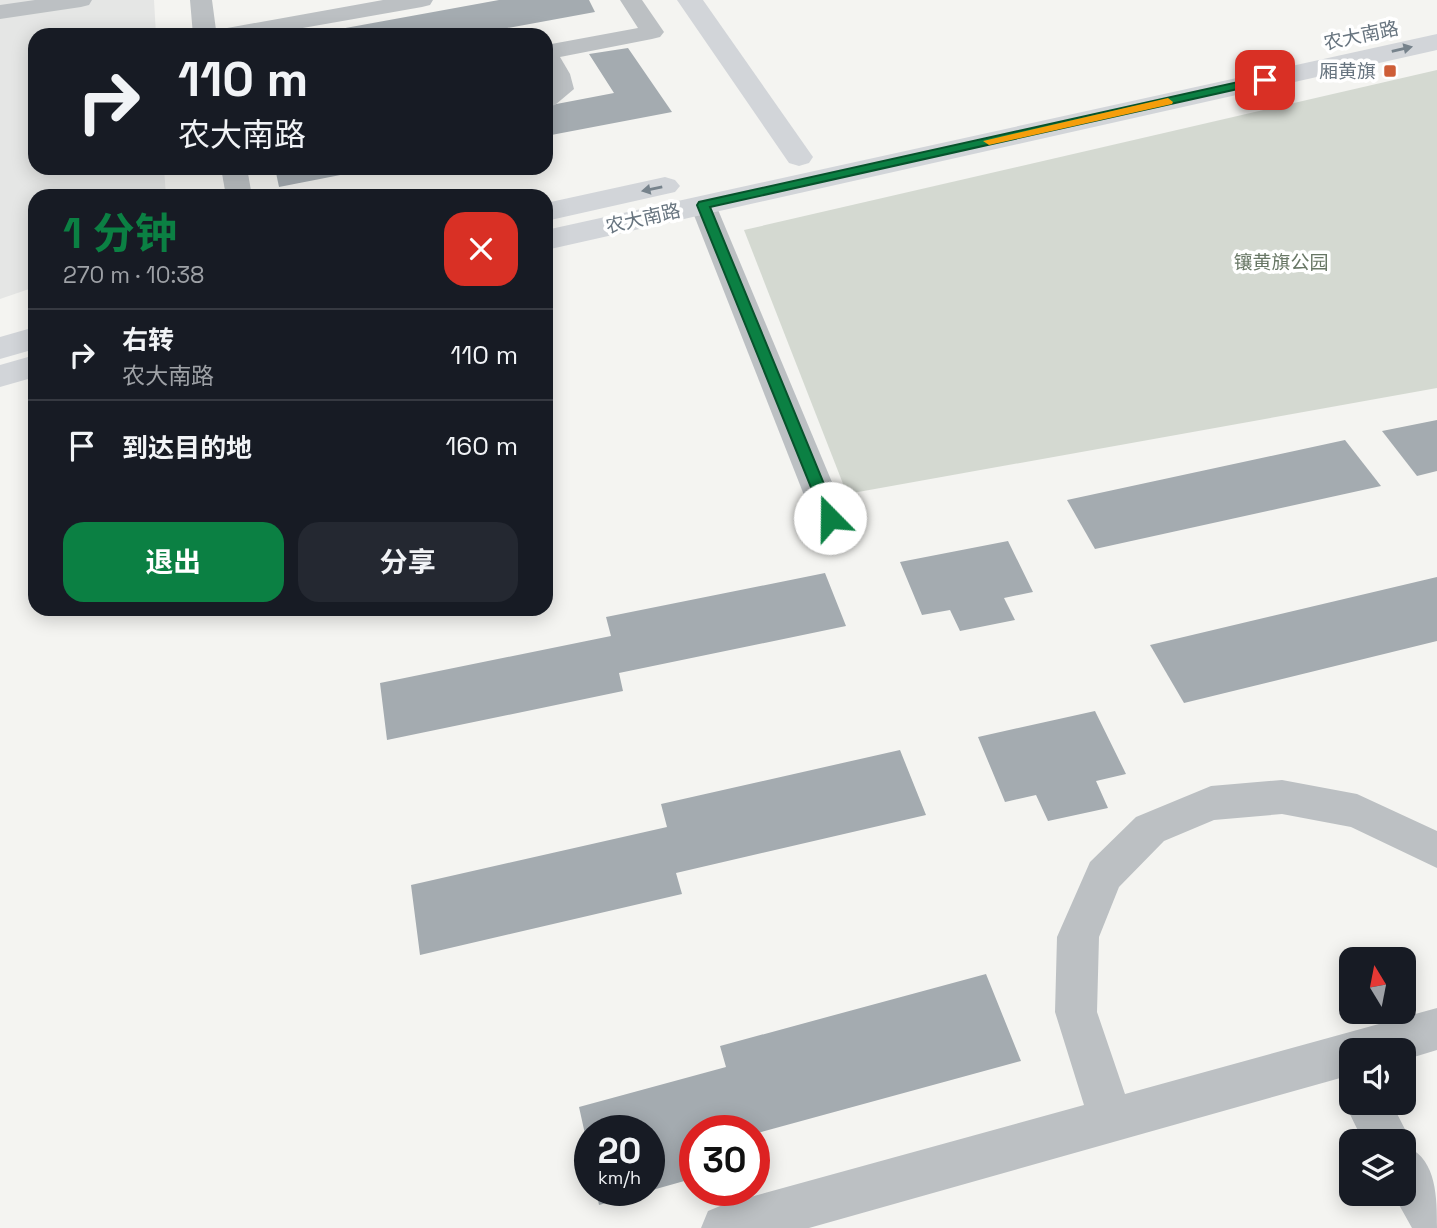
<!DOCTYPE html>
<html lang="zh">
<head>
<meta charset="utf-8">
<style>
  body { margin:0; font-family:"Space Grotesk","Noto Sans SC",sans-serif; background:#242831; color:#f1f3f6; height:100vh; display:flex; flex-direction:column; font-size:26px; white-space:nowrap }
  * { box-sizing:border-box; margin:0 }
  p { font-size:23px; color:#9ea1a6 }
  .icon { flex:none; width:38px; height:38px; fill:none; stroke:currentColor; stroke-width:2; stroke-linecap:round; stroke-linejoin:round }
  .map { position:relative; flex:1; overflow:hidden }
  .sheet { position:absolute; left:28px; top:189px; width:525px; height:427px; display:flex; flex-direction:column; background:#171b24; border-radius:21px; box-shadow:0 4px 18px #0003 }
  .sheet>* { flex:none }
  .banner { position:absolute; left:28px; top:28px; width:525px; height:147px; border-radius:21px; box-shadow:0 4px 18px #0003; background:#171b24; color:#f1f3f6; overflow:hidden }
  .needle { width:46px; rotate:350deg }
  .controls { position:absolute; left:1339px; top:947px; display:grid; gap:14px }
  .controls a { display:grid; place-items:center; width:77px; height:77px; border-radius:14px; background:#171b24; box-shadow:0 4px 18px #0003; font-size:35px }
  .speed { position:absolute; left:574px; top:1115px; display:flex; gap:14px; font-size:35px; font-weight:700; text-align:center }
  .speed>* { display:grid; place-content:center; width:91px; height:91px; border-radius:50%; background:#171b24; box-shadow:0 4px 18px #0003; line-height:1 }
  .speed small { font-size:18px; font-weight:400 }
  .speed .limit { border:10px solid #d22; background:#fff; color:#111 }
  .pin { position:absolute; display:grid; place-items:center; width:60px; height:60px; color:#fff; margin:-30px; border-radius:14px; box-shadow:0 4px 10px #0006 }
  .me { position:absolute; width:77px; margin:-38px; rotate:338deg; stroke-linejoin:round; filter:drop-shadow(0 0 5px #0008) }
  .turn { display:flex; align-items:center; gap:24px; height:147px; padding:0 35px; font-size:32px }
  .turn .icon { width:91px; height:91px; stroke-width:2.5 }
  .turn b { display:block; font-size:49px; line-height:60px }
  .round { display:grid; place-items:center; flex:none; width:74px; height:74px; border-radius:21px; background:#242831 }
  .summary { display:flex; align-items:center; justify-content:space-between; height:119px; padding:0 35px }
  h1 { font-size:42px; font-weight:700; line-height:52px; color:#0b8043 }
  .primary-button { display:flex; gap:14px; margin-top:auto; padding:14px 35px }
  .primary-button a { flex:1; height:80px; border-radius:21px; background:#0b8043; color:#fff; font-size:28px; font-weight:700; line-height:80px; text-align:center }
  .primary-button a+a { background:#242831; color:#f1f3f6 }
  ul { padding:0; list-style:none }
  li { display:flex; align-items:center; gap:21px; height:91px; padding:0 35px; border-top:2px solid #363941 }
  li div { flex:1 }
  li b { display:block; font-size:26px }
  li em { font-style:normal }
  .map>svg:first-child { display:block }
  .built { fill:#e5e6e5 }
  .green { fill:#d4d9d1 }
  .building { fill:#a4abb0 }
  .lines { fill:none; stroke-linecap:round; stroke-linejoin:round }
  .street { fill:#bcc0c3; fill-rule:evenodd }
  .secondary { fill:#d2d5d9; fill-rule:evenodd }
  .oneway { fill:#77838c }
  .route { fill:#0b8043; stroke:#07532c; stroke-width:2 }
  .slow { fill:#f59e0b }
  .poi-dot { fill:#ce5e37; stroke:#fff; stroke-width:2.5 }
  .labels { text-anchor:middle; stroke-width:7; stroke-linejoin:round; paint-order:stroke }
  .far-street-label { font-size:19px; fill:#67747f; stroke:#fff }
  .far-poi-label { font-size:19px; fill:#67747f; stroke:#fff; text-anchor:end }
  .far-park-label { font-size:19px; fill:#687765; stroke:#fff }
</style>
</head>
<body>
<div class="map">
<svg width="1437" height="1228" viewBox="0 0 1437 1228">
  <rect width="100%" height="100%" fill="#f4f4f1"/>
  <!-- built -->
  <polygon class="built" points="0,0 154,0 156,35 35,35 35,168 164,168 166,196 35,196 35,287 0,299"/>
  <!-- green -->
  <polygon class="green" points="1437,70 1437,388 847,494 744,230"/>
  <!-- building -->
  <g class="building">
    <polygon points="499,0 589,0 595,12 469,35 307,35"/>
    <polygon points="628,48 672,112 546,136 546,106 614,93 589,54"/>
    <polygon points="275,168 371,168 371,169 279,187"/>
    <polygon points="1437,420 1437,471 1417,476 1382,431"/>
    <polygon points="1345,440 1381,486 1095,549 1067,500"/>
    <polygon points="1008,541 1033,592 1004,598 1015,620 960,631 950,610 922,615 900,562"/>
    <polygon points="825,573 846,626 619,673 623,691 387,740 380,683 611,636 606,617"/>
    <polygon points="1437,577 1437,641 1184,703 1150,645"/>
    <polygon points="1095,711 1126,774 1096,781 1108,808 1048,821 1036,795 1005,802 978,737"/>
    <polygon points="900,750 926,815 676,873 682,894 420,955 411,885 667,827 661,804"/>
    <polygon points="986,974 1021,1061 754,1134 754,1130 695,1130 695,1178 599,1205 596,1190 649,1190 649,1130 590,1130 589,1152 579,1107 726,1067 720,1046"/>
  </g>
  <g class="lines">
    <!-- street -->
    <g class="street">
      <polygon points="35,0 92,0 89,5 81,7 0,19 0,5"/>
      <polygon points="190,0 212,0 216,30 383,0 433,0 430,5 422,7 263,35 193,35"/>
      <polygon points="620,0 642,0 664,32 660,37 652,39 560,57 570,74 574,89 555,105 546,107 546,89 549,87 546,75 546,45 638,28"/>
      <polygon points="221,168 247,168 252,196 226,196"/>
      <polygon points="703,197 712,199 716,205 847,518 842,527 830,530 818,527 813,518 690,205 694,199"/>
      <polygon points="1282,780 1357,794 1437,831 1437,868 1351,827 1282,814 1214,820 1164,841 1119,887 1099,937 1097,1012 1125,1094 1437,1008 1437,1050 1404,1060 1404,1050 1351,1050 1351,1075 809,1228 701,1228 708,1211 725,1204 1084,1105 1055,1012 1057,937 1090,862 1136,817 1211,786"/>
      <path d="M1351,1086v16h40l20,39 -3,6c29,14 29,51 29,81h-25l-19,-34h11v-53h-41l-19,-39z"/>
    </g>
    <!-- secondary -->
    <g class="secondary">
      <polygon points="677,0 703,0 813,157 809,163 799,166 789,163"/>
      <polygon points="1437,34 1437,50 546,250 546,230"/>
      <polygon points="665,177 675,180 680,186 675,192 546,221 546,203"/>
      <polygon points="35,327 35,349 0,359 0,337"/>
      <polygon points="35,355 35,377 0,387 0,365"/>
    </g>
  </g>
  <!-- one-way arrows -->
  <defs><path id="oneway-solid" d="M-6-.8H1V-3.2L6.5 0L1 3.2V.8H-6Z" transform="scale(1.75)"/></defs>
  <g class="oneway">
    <use href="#oneway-solid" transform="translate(1402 49) rotate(-13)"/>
    <use href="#oneway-solid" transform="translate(652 189) rotate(168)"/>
  </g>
  <!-- route -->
  <polygon class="route" points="1265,76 1271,80 1269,82 710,207 838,518 830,524 825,522 697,205 699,202"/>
  <!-- slow -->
  <polygon class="slow" points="1168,98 1173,102 1172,104 989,145 983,141"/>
  <!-- markers -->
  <rect class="poi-dot" x="1383" y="64" width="14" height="14" rx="3.5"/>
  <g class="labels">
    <!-- far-street labels -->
    <g class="far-street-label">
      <text transform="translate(1361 35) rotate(-12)" y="7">农大南路</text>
      <text transform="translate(643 218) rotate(-13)" y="7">农大南路</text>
    </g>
    <!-- far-poi labels -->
    <g class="far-poi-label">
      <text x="1376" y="78">厢黄旗</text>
    </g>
    <!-- far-park labels -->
    <g class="far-park-label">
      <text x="1281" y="269">镶黄旗公园</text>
    </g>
  </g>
</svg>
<div class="controls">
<a><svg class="needle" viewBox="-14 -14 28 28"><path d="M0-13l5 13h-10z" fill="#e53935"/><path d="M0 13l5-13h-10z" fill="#9ea1a6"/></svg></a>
<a><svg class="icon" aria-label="sound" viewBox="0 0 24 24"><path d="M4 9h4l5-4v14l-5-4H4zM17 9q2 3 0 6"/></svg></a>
<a><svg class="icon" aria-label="layers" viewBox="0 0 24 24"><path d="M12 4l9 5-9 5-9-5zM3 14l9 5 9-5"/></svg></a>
</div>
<div class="speed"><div>20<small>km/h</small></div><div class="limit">30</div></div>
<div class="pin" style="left:1265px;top:80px;background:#d93025"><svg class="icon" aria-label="arrive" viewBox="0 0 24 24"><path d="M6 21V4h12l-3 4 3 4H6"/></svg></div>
<svg class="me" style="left:830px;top:518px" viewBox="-20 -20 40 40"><circle r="19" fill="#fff"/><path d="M0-13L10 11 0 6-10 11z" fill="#0b8043"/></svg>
<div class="banner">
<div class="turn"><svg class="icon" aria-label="right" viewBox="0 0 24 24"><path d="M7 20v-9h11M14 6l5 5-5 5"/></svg><div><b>110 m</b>农大南路</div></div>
</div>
<section class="sheet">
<div class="summary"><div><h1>1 分钟</h1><p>270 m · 10:38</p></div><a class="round" style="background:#d93025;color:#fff"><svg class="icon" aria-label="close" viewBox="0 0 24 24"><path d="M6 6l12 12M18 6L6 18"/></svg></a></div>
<ul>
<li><svg class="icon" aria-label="right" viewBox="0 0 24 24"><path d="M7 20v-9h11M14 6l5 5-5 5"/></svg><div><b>右转</b><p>农大南路</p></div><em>110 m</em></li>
<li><svg class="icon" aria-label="arrive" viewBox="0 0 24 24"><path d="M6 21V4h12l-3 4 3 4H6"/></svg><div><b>到达目的地</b></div><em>160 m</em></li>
</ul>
<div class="primary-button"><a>退出</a><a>分享</a></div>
</section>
</div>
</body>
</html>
